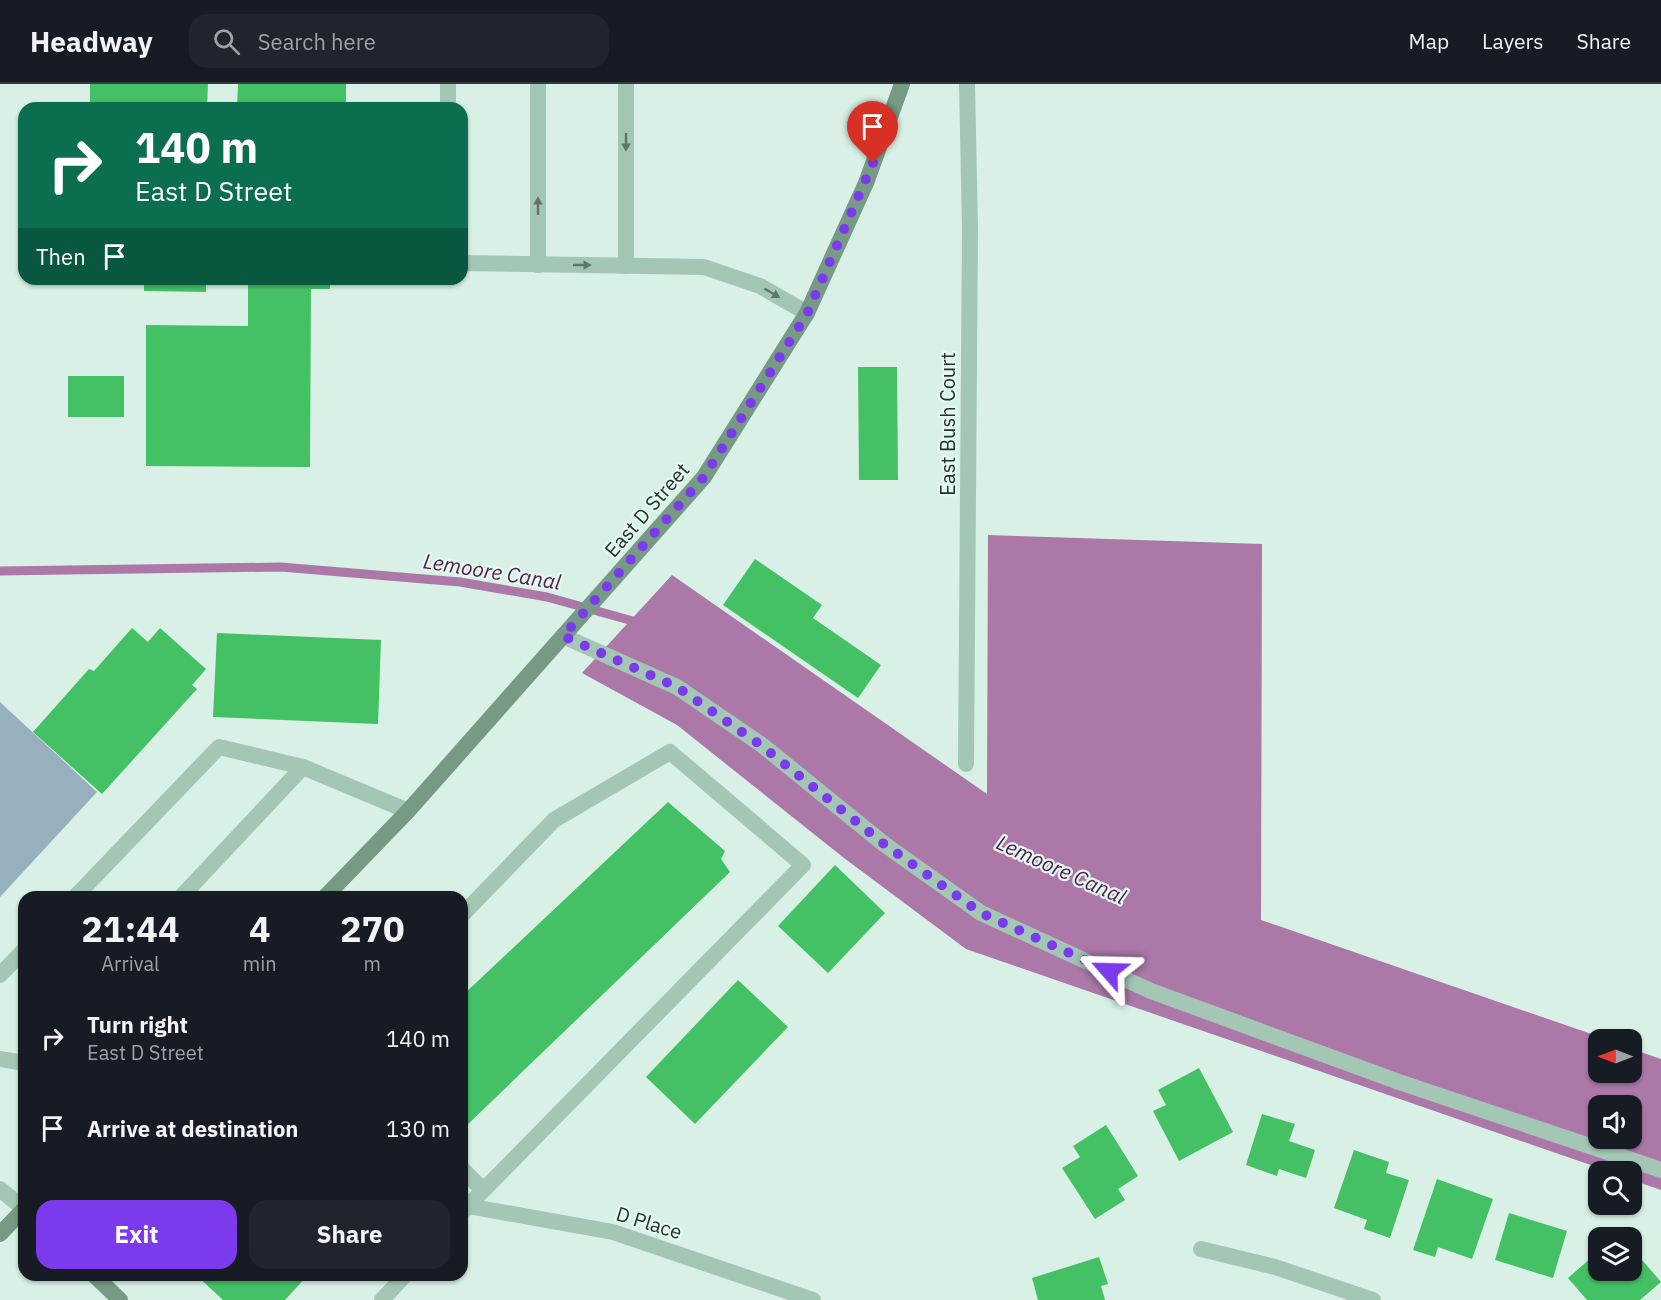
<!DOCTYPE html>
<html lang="en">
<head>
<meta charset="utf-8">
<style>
  body { margin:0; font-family:"IBM Plex Sans",sans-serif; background:#20242c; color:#f1f3f6; height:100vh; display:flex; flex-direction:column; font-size:22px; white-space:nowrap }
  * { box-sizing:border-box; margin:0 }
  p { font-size:20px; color:#9ea1a6 }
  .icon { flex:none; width:33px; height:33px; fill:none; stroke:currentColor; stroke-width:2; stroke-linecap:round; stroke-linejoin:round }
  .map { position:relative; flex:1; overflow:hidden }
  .sheet { position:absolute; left:18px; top:807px; width:450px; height:390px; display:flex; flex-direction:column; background:#171b24; border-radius:18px; box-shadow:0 2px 4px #0004 }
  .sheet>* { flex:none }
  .guide { position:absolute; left:18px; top:18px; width:450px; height:183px; border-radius:18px; box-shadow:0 2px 4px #0004; background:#0b6e4f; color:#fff; overflow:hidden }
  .needle { width:39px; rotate:270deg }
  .tools { position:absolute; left:1588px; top:945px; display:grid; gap:12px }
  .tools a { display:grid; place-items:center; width:54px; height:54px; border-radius:12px; background:#171b24; box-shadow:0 2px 4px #0004; font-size:30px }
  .pin { position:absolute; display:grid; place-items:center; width:51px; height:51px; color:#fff; margin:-62px -26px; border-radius:50% 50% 50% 0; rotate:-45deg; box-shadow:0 0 6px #0007 }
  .pin .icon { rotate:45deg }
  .me { position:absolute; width:66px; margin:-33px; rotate:295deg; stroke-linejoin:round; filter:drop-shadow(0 0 4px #0008) }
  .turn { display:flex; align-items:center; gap:21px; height:126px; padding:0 18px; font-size:27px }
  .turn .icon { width:78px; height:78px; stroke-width:2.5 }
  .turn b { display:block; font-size:42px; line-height:51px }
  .then { display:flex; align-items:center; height:57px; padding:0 18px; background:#0003; gap:12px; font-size:22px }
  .eta { display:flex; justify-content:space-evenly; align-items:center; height:102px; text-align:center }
  .eta b { font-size:36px; font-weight:700; line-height:42px }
  .action { display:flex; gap:12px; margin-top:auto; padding:12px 18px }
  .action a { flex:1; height:69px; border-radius:18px; background:#7c3aed; color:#fff; font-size:24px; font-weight:700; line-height:69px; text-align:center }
  .action a+a { background:#20242c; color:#f1f3f6 }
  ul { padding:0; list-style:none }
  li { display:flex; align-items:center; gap:18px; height:90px; padding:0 18px }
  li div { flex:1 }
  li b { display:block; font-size:22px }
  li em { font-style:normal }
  header { display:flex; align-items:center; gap:36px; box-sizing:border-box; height:84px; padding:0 30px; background:#171b24; border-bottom:2px solid #363941 }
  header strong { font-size:28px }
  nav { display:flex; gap:33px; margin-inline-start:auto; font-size:21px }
  .search { width:420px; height:54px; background:#20242c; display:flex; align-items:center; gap:15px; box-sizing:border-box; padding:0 21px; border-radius:18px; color:#9ea1a6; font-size:22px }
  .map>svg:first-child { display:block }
  .green { fill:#98b0be }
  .water { fill:#ab78a8; fill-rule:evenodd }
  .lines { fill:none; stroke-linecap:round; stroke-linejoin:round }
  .stream { stroke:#ab78a8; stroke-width:9 }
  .building { fill:#44c165 }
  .service { stroke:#a4c7b5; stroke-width:16 }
  .minor { stroke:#a4c7b5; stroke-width:16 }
  .secondary { stroke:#769a84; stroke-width:16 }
  .oneway { fill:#5f7669 }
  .route { stroke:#7c3aed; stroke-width:10; stroke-dasharray:0 18 }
  .labels { text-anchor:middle; stroke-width:4.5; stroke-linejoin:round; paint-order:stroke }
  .street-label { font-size:20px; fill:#26332a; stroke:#e3f8ef }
  .water-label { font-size:21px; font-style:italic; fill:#521d4d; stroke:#e3f8ef }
</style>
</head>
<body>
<header>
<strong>Headway</strong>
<div class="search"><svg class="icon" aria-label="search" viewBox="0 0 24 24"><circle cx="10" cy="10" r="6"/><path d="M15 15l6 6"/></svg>Search here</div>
<nav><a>Map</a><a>Layers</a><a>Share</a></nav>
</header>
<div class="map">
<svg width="1661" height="1216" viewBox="0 0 1661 1216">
  <rect width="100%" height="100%" fill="#d8f0e5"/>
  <!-- green -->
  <polygon class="green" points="0,618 97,708 0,813"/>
  <!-- water -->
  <path class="water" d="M988,451l274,9 -1,376 345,119 -7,1v32h33v-23l29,10v131l-29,-10v-8l-24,-1 -642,-222 -122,-91 -167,-133 -95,-52 90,-98 315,219zM1599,1022h33v32h-33z"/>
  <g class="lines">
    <!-- stream -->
    <polyline class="stream" points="0,487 281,483 460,498 547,513 640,539"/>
  </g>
  <!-- building -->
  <g class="building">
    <polygon points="90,0 208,0 207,24 90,24"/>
    <polygon points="238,0 346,0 346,24 237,24"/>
    <polygon points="144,195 206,195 206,208 144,207"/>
    <polygon points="248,195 330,195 330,205 311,205 310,383 146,382 146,241 248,242"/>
    <polygon points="858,283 897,283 898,396 859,396"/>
    <rect x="68" y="292" width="56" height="41"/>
    <polygon points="755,475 822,521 813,534 881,581 858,614 723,521"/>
    <polygon points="132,544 148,558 160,544 206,585 192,601 197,605 102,710 33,648 89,585 94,587"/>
    <polygon points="217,549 381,556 378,640 213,633"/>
    <polygon points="668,718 725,767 721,775 730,788 465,1043 462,1041 462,912"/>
    <polygon points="835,781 885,829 828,889 778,842"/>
    <polygon points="738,896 788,943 695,1040 646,993"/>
    <polygon points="1199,984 1233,1048 1179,1077 1153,1027 1166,1021 1158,1006"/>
    <polygon points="1262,1030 1295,1040 1289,1057 1315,1066 1306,1094 1279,1085 1277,1092 1246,1081"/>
    <polygon points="1106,1041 1138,1092 1118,1105 1125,1116 1095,1135 1062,1084 1080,1073 1073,1062"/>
    <polygon points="1354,1066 1389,1078 1386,1089 1409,1096 1390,1154 1364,1145 1367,1136 1334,1124"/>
    <polygon points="1437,1095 1493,1115 1472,1175 1438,1163 1435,1173 1413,1166"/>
    <polygon points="1509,1129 1567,1147 1553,1194 1495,1176"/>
    <polygon points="1599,1167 1599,1186 1632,1186 1632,1173 1636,1169 1661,1198 1640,1216 1587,1216 1568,1194"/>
    <polygon points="1099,1173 1108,1200 1101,1202 1105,1216 1038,1216 1032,1194"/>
    <polygon points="196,1191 308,1191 285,1216 223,1216"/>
  </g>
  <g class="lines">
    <!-- service -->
    <g class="service">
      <polyline points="538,0 538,181"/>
      <polyline points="626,0 626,182"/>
      <polyline points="448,24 448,0"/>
      <polyline points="462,179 704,183 760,202 807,229"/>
      <polyline points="563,552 677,603 762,661 884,760 981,829 1151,907 1399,998 1661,1086"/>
      <polyline points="75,813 219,663 303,683"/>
      <polyline points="181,813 303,683 408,727"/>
      <polyline points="462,831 554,736 670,668 803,781 462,1128"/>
      <polyline points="0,891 24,866"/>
      <polyline points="0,975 24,979"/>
      <polyline points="462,1085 483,1106"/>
      <polyline points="0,1105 24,1125"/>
      <polyline points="382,1216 405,1191"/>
    </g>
    <!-- minor -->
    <g class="minor">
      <polyline points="966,680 970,144 967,0"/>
      <polyline points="468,1122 613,1148 813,1216"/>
      <polyline points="1201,1165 1275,1183 1373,1216"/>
    </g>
    <!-- secondary -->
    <g class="secondary">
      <polyline points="325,813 408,727 704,393 807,229 866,99 902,0"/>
      <polyline points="0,1150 24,1125"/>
      <polyline points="94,1191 120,1216"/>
    </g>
  </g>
  <!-- one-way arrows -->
  <defs><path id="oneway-solid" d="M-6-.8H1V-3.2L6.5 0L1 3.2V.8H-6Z" transform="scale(1.5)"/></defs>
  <g class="oneway">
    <use href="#oneway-solid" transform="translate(626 58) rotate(90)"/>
    <use href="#oneway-solid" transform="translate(538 122) rotate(-90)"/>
    <use href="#oneway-solid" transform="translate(582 181)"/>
    <use href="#oneway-solid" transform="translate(772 209) rotate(30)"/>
  </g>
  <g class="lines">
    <!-- route -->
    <polyline class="route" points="873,79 807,230 704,393 563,552 677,603 762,662 884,760 981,829 1109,887"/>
  </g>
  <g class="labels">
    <!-- street labels -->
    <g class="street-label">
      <text transform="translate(948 340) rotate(-90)" y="7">East Bush Court</text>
      <text transform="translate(647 426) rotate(-49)" y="7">East D Street</text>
      <text transform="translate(649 1139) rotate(17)" y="7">D Place</text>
    </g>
    <!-- water labels -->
    <g class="water-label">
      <text transform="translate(492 488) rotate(9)" y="7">Lemoore Canal</text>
      <text transform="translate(1061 786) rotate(24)" y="7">Lemoore Canal</text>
    </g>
  </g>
</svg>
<div class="tools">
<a><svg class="needle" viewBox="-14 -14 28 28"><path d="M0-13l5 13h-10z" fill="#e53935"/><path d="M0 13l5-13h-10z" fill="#9ea1a6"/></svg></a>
<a><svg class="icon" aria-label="sound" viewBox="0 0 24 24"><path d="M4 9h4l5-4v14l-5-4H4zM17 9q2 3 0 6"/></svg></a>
<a><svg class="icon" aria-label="search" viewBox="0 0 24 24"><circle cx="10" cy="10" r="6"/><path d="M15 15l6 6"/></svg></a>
<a><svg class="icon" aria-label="layers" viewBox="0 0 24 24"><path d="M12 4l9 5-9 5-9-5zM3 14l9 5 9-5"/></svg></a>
</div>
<div class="pin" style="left:873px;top:79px;background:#d93025"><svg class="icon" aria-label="arrive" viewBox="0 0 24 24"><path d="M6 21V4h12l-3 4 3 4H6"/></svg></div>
<svg class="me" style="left:1109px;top:887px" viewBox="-20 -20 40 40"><path d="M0-17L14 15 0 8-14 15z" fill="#7c3aed" stroke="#fff" stroke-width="4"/></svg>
<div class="guide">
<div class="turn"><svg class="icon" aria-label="right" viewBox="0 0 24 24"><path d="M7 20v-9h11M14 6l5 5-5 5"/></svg><div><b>140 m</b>East D Street</div></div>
<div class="then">Then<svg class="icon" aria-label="arrive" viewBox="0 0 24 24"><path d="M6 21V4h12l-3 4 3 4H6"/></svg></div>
</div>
<section class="sheet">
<div class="eta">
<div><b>21:44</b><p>Arrival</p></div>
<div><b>4</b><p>min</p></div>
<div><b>270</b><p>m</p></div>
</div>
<ul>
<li><svg class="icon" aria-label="right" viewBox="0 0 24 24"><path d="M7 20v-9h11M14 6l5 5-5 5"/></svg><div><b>Turn right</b><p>East D Street</p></div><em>140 m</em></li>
<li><svg class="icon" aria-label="arrive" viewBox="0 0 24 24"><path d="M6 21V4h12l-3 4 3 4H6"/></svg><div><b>Arrive at destination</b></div><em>130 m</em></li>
</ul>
<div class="action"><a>Exit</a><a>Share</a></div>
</section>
</div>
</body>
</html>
